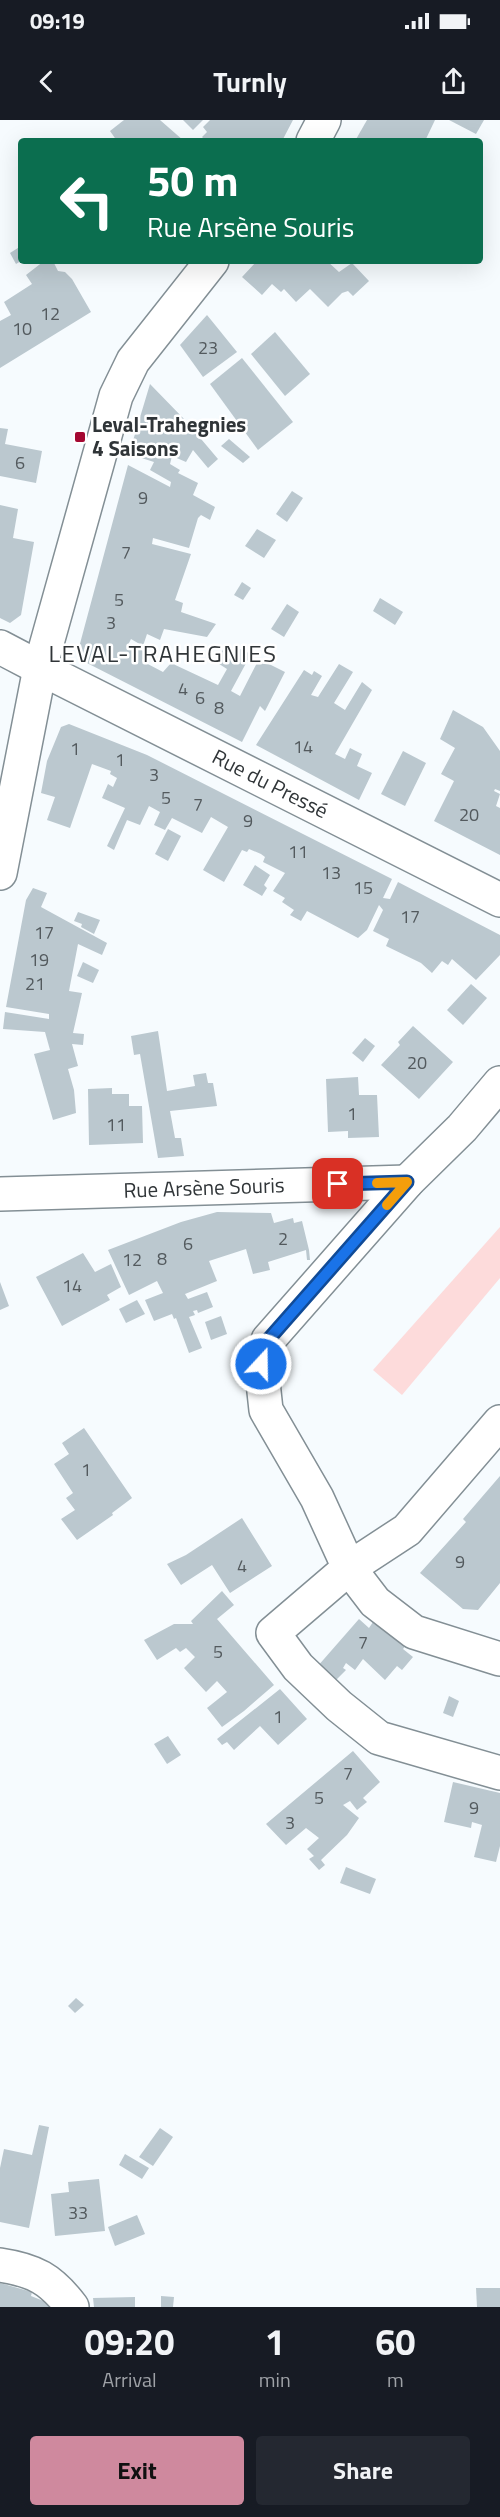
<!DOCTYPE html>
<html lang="en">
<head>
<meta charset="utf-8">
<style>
  body { margin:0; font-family:"Titillium Web",sans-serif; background:#242831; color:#f1f3f6; height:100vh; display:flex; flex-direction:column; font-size:22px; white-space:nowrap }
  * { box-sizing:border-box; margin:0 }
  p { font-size:20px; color:#9ea1a6 }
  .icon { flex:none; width:33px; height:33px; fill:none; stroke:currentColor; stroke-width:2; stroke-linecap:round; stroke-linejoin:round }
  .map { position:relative; height:2187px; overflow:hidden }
  .details { display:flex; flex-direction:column; background:#171b24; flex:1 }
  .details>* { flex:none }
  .top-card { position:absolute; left:18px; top:18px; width:465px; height:126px; border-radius:6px; box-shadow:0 6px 24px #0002; background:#0b6e4f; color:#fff; overflow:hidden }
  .pin { position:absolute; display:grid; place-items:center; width:51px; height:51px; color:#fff; margin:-26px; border-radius:12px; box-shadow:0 3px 9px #0006 }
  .me { position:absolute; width:66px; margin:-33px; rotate:21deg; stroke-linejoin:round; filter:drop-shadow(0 0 4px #0008) }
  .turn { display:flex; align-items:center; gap:21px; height:126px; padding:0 30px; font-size:27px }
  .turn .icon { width:78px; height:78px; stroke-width:2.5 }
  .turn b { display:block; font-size:42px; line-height:51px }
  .eta { display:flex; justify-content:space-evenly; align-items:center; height:102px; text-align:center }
  .eta b { font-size:36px; font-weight:700; line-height:42px }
  .cta { display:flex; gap:12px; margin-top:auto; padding:12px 30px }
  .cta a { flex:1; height:69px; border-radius:6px; background:#cf899e; color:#111; font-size:24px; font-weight:700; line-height:69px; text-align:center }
  .cta a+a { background:#242831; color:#f1f3f6 }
  .status { display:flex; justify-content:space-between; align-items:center; height:42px; padding:0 30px; background:#171b24; direction:ltr }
  .status svg { height:16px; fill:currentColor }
  header { display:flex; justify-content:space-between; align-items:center; height:78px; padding:0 30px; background:#171b24; font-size:27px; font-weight:700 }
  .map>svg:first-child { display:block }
  .green { fill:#fddbdb }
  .building { fill:#bbc8cf }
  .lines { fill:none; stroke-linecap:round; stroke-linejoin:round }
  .minor-casing { stroke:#838f95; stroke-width:36 }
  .tertiary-casing { stroke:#838f95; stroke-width:36 }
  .minor { stroke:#fff; stroke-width:33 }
  .tertiary { stroke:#fff; stroke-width:33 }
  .route-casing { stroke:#114b97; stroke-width:15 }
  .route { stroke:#1a73e8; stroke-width:10 }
  .slow { stroke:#f59e0b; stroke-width:10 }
  .poi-dot { fill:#a50832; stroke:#fff; stroke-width:2 }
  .labels { text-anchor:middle; stroke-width:5; stroke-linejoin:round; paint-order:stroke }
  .number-label { font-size:18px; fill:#535a5e }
  .poi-label { font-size:21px; font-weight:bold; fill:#303538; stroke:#fff; text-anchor:start }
  .street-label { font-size:21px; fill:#303538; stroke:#fff }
  .quarter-label { font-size:24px; letter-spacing:1.5px; fill:#303538; stroke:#fff }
</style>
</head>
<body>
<div class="status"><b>09:19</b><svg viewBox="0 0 49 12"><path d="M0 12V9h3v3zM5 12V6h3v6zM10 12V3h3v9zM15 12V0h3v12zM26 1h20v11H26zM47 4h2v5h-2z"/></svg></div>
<header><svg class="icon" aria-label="back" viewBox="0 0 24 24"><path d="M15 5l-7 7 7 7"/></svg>Turnly<svg class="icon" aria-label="share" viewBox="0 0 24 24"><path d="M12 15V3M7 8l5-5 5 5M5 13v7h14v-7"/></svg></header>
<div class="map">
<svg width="500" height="2187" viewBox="0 0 500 2187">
  <rect width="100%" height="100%" fill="#f6fbfe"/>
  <!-- green -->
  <polygon class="green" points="500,1107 500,1158 402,1275 373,1250"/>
  <!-- building -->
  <g class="building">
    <polygon points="124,0 160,0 184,21 117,21 110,11"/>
    <polygon points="183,0 203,0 193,10"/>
    <polygon points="210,0 293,0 282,21 206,21 202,17 207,12 203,7"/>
    <polygon points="367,0 435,0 425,21 355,21"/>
    <polygon points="449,0 484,0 476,14"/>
    <polygon points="21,126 21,141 16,144 10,133"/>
    <polygon points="44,141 53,141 58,151 65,152 72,159 91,192 0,248 0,201 11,195 4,182 32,164 26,155"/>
    <polygon points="257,141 327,141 339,152 352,143 369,161 353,176 348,171 342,173 328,187 310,169 296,182 284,169 281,172 272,164 262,175 242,157"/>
    <polygon points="207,195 237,232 203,257 180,225"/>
    <polygon points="275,212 310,254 285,276 251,234"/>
    <polygon points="242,238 293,302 258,330 210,264"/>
    <polygon points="150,264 185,300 218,339 208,348 193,330 186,342 172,336 170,344 180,350 178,353 198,363 193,375 215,387 210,400 201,395 198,398 189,428 153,418 152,424 191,434 175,480 183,483 181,492 216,504 207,517 164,509 160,520 147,514 143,526 131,519 128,525 146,532 142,541 163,552 171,543 218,565 227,549 216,542 225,526 238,534 240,529 251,534 231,571 240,576 259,539 285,552 265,591 260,586 242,622 81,540 78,531 128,345 170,367 171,362 150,350 154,342 129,334"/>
    <polygon points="0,308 8,309 5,324 42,331 36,363 0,356"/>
    <polygon points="229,319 250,337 243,343 221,326"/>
    <polygon points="292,371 303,378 287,402 276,394"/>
    <polygon points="0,385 18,389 13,418 34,422 21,495 10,503 0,498"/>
    <polygon points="257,409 276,420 264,438 245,426"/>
    <polygon points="242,462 251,468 243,480 234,475"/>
    <polygon points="380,478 403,492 395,505 373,491"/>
    <polygon points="287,484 299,492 284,517 271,509"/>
    <polygon points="339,544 353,552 334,583 345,590 362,562 372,570 335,634 345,639 350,628 362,634 357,646 372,653 359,680 256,625 304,550 312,555 314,551 322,556 311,575 318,577"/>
    <polygon points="453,590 483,607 500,631 500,671 495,669 494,671 500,674 496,686 500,688 500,735 434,701 454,661 441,654 455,628 440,619"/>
    <polygon points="69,604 147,635 392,759 383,778 390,779 398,762 500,815 500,835 476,860 452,839 448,845 442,841 432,853 421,843 386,826 389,819 373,811 383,790 379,785 367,810 358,818 307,791 301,801 290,795 294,790 282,782 285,778 273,771 285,753 263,742 265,737 261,734 249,729 247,732 242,730 224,762 203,750 228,707 211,697 202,713 172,698 165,710 154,705 160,692 149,686 140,705 127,700 114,730 107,726 125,688 102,678 108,664 113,667 117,658 110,654 111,651 92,644 70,708 47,700 55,677 41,673 47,641 61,607"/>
    <polygon points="403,631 426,643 405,686 381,674"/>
    <polygon points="168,709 181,716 168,741 155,734"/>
    <polygon points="255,745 270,755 264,765 267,768 262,776 243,765"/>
    <polygon points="33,768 47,773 41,787 107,823 102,835 78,824 69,871 82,873 73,913 84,914 83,925 72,924 78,946 68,949 74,970 76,993 53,1000 34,934 50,930 45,912 3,909 5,892 49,899 49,894 6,887 26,780"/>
    <polygon points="78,792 100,800 94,814 81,807 82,804 74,801"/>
    <polygon points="83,842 99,850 93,863 77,856"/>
    <polygon points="471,864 487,878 463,905 447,890"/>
    <polygon points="413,906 453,942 419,979 381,945 400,925 398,922"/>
    <polygon points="158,911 167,971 195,966 193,955 206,953 208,963 213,963 217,986 170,991 175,1018 181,1018 184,1036 158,1038 140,934 134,935 131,916"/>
    <polygon points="365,918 375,926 363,942 352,933"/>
    <polygon points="358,957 359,975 377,975 379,1017 348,1018 348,1011 328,1012 326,959"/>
    <polygon points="112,968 112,974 129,974 129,986 142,986 143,1023 89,1025 88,969"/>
    <polygon points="217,1092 271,1093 274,1103 293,1098 294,1103 302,1101 309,1130 310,1140 307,1140 306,1130 268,1142 270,1150 253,1154 246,1129 209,1141 217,1161 185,1174 188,1179 207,1172 213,1187 198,1193 197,1190 193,1191 195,1195 189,1197 202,1228 189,1233 176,1198 174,1199 172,1194 154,1201 145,1180 163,1173 157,1161 129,1175 108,1130 181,1102"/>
    <polygon points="83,1133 95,1152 111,1144 121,1167 107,1175 110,1180 62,1206 36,1157"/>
    <polygon points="0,1162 9,1186 0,1190"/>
    <polygon points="137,1180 145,1194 126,1203 119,1189"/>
    <polygon points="221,1196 227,1214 211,1220 205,1202"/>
    <polygon points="84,1308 132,1378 112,1393 113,1395 77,1420 61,1399 75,1390 66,1378 73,1373 54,1344 69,1334 62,1323"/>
    <polygon points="500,1356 500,1463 478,1490 463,1489 420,1453 466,1402 463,1399"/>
    <polygon points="242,1398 272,1446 230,1473 212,1445 181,1465 167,1444 186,1435"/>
    <polygon points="222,1471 234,1485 217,1499 274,1565 244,1591 222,1607 207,1588 227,1572 217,1561 206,1572 184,1548 195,1537 186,1528 180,1532 176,1528 157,1540 144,1520 174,1504 193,1504 191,1501"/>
    <polygon points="359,1499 369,1508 373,1502 413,1516 403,1529 413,1537 402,1550 397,1546 385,1560 363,1539 355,1550 346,1543 343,1548 346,1550 335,1561 317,1547"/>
    <polygon points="280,1569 307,1599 278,1625 260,1606 234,1630 227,1622 222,1625 217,1619"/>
    <polygon points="449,1576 459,1581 453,1597 443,1593"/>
    <polygon points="168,1616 181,1635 167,1644 154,1624"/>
    <polygon points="353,1631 380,1662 363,1678 367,1682 357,1690 350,1681 343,1685 359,1698 347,1715 321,1740 325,1745 319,1750 309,1739 314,1736 307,1729 319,1718 306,1708 286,1725 266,1704"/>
    <polygon points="453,1662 500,1673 500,1726 496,1742 474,1737 482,1705 472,1702 471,1708 444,1702"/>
    <polygon points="346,1747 376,1759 370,1774 340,1763"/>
    <polygon points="76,1878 84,1885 75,1893 68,1886"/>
    <polygon points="39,2005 49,2007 29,2108 0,2102 0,2048 4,2029 32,2035"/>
    <polygon points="160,2008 173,2017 153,2046 139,2037"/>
    <polygon points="125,2034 149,2048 142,2059 119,2045"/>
    <polygon points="99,2059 105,2111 55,2116 51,2074 69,2072 68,2062"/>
    <polygon points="137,2095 145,2114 115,2126 108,2107"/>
    <polygon points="0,2163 32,2172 31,2176 51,2184 50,2187 0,2187"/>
    <polygon points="476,2168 500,2168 500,2187 477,2187"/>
    <polygon points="161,2176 174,2177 173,2187 161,2187"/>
    <polygon points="135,2177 135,2187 94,2187 93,2178"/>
  </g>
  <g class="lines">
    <defs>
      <g id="minor">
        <polyline points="0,527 40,548"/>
        <polyline points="500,963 462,1008 407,1062 268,1220 261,1244 266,1290 317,1378 349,1448 375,1482 414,1512 500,1539"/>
        <polyline points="0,1074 407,1062"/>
        <polyline points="500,1302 407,1410 349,1448 273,1513 298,1547 339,1586 379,1618 500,1653"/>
        <path d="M0,2145c34,5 51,14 72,42"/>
      </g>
      <g id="tertiary">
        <polyline points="313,21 324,0"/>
        <polyline points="40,548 500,780"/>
        <polyline points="0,753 40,548 116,276 133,241 212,141"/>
      </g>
    </defs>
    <!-- minor casing -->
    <use href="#minor" class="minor-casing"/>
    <!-- tertiary casing -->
    <use href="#tertiary" class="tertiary-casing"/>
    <!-- minor -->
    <use href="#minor" class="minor"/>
    <!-- tertiary -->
    <use href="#tertiary" class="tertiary"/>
  </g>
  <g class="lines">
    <defs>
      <polyline id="route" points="261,1244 268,1220 407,1062 338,1064"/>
    </defs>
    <!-- route casing -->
    <use href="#route" class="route-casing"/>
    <!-- route -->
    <use href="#route" class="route"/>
    <!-- slow -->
    <polyline class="slow" points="377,1063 407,1062 387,1085"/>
  </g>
  <!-- markers -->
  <rect class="poi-dot" x="74" y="311" width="12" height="12" rx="3"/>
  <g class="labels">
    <!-- number labels -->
    <g class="number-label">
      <text x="50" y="200">12</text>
      <text x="22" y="215">10</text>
      <text x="208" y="234">23</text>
      <text x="20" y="349">6</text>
      <text x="143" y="384">9</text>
      <text x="126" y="439">7</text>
      <text x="119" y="486">5</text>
      <text x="111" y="509">3</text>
      <text x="183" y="575">4</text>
      <text x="200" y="584">6</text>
      <text x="219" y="594">8</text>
      <text x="303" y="633">14</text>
      <text x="75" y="635">1</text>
      <text x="120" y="646">1</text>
      <text x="154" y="661">3</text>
      <text x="166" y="684">5</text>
      <text x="198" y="691">7</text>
      <text x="469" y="701">20</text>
      <text x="248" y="707">9</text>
      <text x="298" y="738">11</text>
      <text x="331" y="759">13</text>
      <text x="363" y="774">15</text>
      <text x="410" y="803">17</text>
      <text x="44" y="819">17</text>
      <text x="39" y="846">19</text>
      <text x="35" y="870">21</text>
      <text x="417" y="949">20</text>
      <text x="352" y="1000">1</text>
      <text x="116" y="1011">11</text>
      <text x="283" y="1125">2</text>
      <text x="188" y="1130">6</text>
      <text x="162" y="1145">8</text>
      <text x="132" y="1146">12</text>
      <text x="72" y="1172">14</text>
      <text x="86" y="1356">1</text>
      <text x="460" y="1448">9</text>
      <text x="242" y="1452">4</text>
      <text x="363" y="1529">7</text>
      <text x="218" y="1538">5</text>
      <text x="278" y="1603">1</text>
      <text x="348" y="1660">7</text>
      <text x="319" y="1684">5</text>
      <text x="474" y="1694">9</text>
      <text x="290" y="1709">3</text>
      <text x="78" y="2099">33</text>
    </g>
    <!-- poi labels -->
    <g class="poi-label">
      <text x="92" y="312">Leval-Trahegnies<tspan x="92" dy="24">4 Saisons</tspan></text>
    </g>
    <!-- street labels -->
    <g class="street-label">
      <text transform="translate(270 664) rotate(27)" y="7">Rue du Pressé</text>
      <text transform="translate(204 1068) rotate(-2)" y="7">Rue Arsène Souris</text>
    </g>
    <!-- quarter labels -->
    <g class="quarter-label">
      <text x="163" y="542">LEVAL-TRAHEGNIES</text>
    </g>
  </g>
</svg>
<div class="pin" style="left:338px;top:1064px;background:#d93025"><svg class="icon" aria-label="arrive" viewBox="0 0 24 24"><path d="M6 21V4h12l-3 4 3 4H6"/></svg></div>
<svg class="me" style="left:261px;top:1244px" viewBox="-20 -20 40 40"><circle r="17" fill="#1a73e8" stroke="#fff" stroke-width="3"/><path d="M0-11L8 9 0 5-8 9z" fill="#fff"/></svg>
<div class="top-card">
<div class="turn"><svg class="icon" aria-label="left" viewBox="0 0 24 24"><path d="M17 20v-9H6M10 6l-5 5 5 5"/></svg><div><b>50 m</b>Rue Arsène Souris</div></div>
</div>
</div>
<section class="details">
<div class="eta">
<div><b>09:20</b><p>Arrival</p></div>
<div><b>1</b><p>min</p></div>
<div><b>60</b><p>m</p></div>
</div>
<div class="cta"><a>Exit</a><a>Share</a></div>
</section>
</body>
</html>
